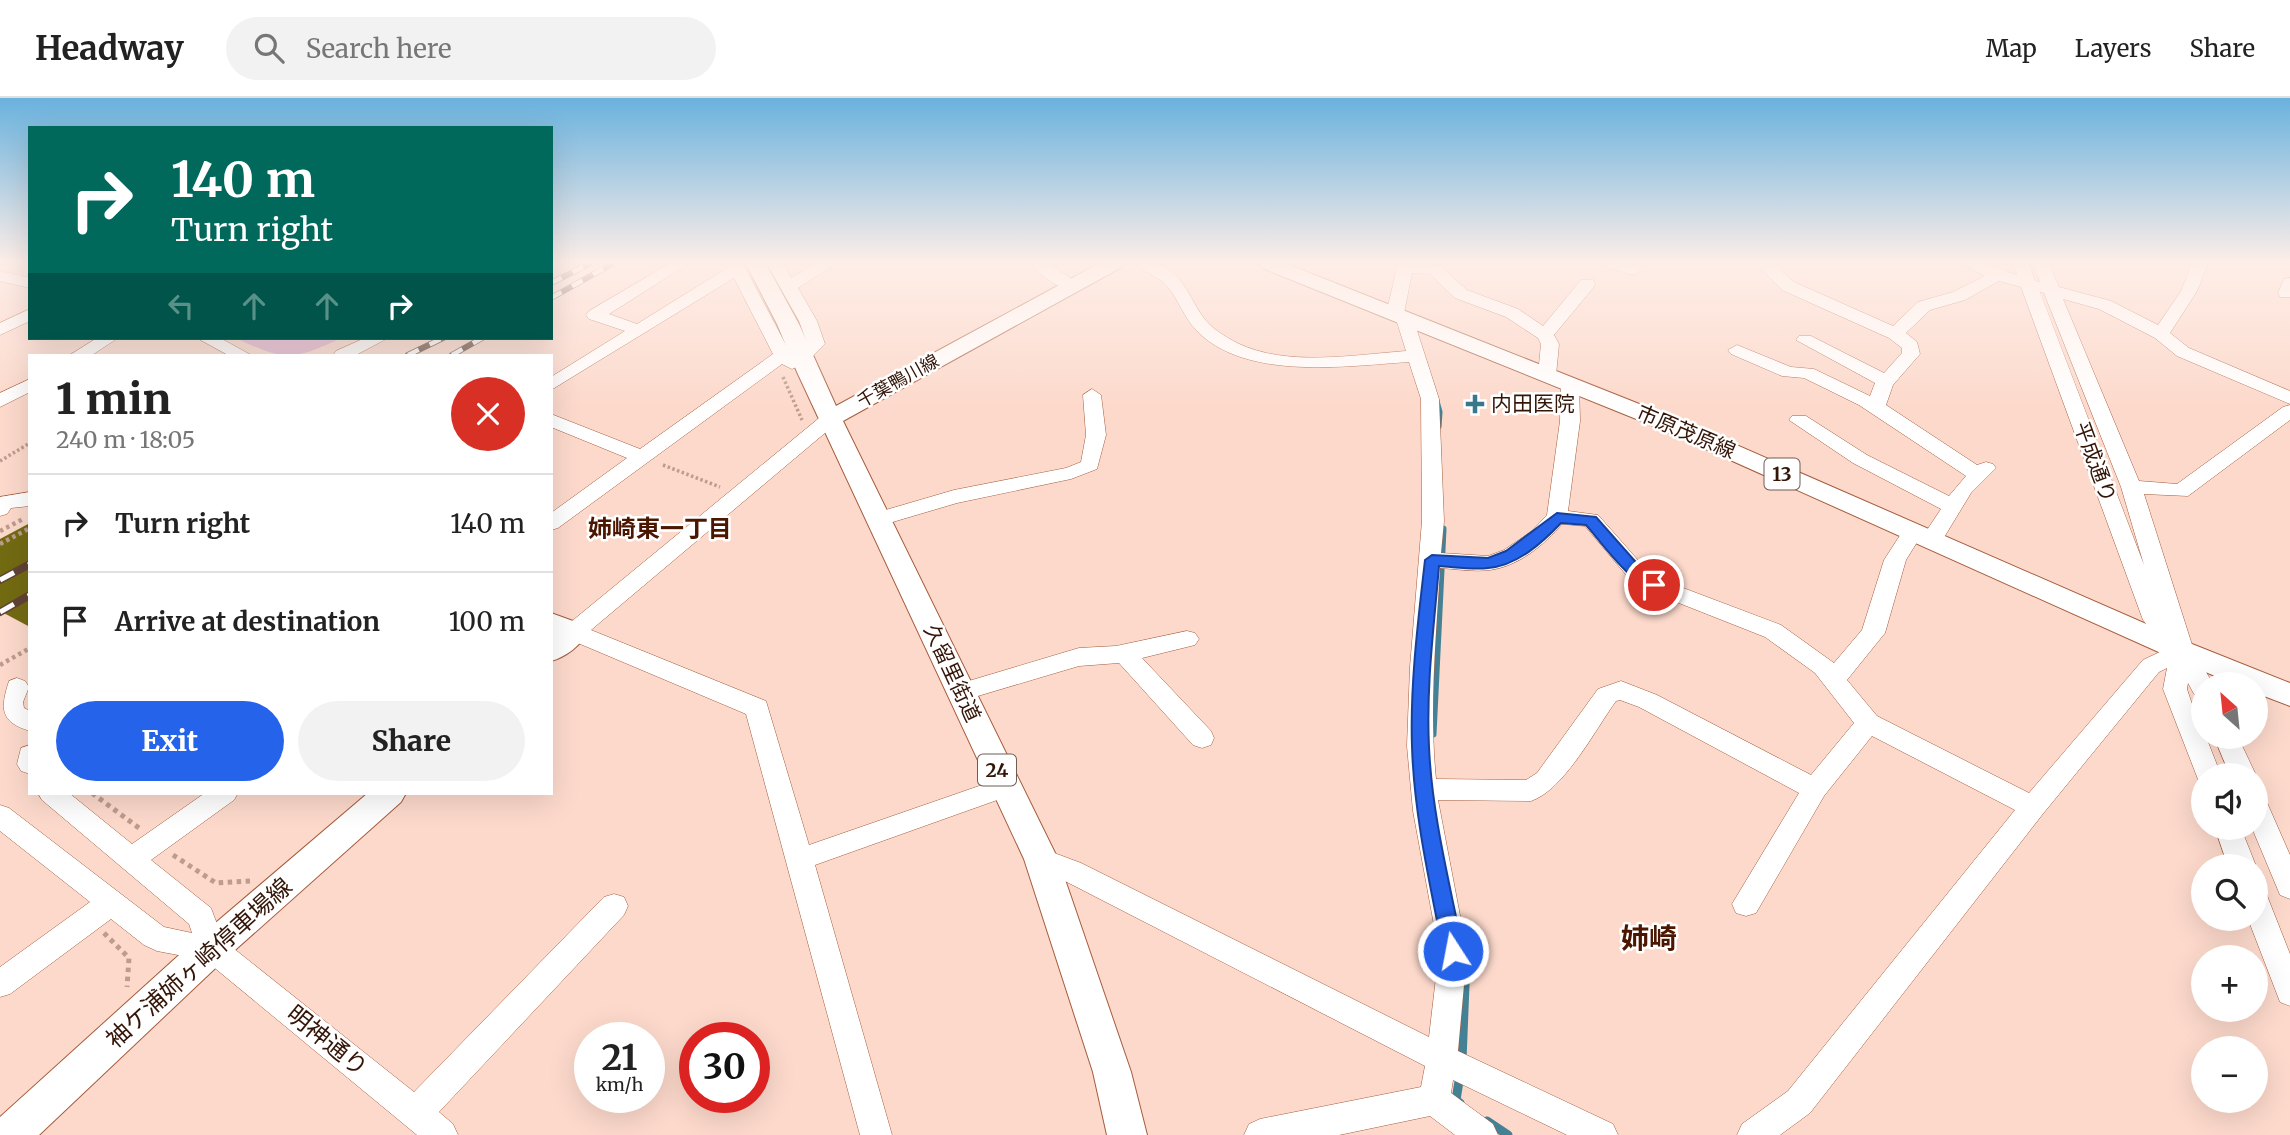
<!DOCTYPE html>
<html lang="en">
<head>
<meta charset="utf-8">
<style>
  body { margin:0; font-family:Merriweather,"Noto Sans JP",serif; background:#f2f2f2; color:#222; height:100vh; display:flex; flex-direction:column; font-size:26px; white-space:nowrap }
  * { box-sizing:border-box; margin:0 }
  p { font-size:23px; color:#767676 }
  .icon { flex:none; width:38px; height:38px; fill:none; stroke:currentColor; stroke-width:2; stroke-linecap:round; stroke-linejoin:round }
  .map { position:relative; flex:1; overflow:hidden }
  .side { position:absolute; left:28px; top:256px; width:525px; height:441px; display:flex; flex-direction:column; background:#fff; border-radius:0px; box-shadow:0 7px 28px #0002 }
  .side>* { flex:none }
  .guide { position:absolute; left:28px; top:28px; width:525px; height:214px; border-radius:0px; box-shadow:0 7px 28px #0002; background:#00695c; color:#fff; overflow:hidden }
  .needle { width:46px; rotate:333deg }
  .controls { position:absolute; left:2191px; top:574px; display:grid; gap:14px }
  .controls a { display:grid; place-items:center; width:77px; height:77px; border-radius:50%; background:#fff; box-shadow:0 7px 28px #0002; font-size:35px }
  .speed { position:absolute; left:574px; top:924px; display:flex; gap:14px; font-size:35px; font-weight:700; text-align:center }
  .speed>* { display:grid; place-content:center; width:91px; height:91px; border-radius:50%; background:#fff; box-shadow:0 7px 28px #0002; line-height:1 }
  .speed small { font-size:18px; font-weight:400 }
  .speed .limit { border:10px solid #d22; background:#fff; color:#111 }
  .pin { position:absolute; display:grid; place-items:center; width:60px; height:60px; color:#fff; margin:-30px; border:4px solid #fff; border-radius:50%; box-shadow:0 2px 7px #0007 }
  .me { position:absolute; width:77px; margin:-38px; rotate:349deg; stroke-linejoin:round; filter:drop-shadow(0 0 5px #0008) }
  .turn { display:flex; align-items:center; gap:24px; height:147px; padding:0 28px; font-size:32px }
  .turn .icon { width:91px; height:91px; stroke-width:2.5 }
  .turn b { display:block; font-size:49px; line-height:60px }
  .lanes { display:flex; align-items:center; height:66px; padding:0 28px; background:#0003; justify-content:center; gap:35px; direction:ltr }
  .lanes .off { opacity:.35 }
  .round { display:grid; place-items:center; flex:none; width:74px; height:74px; border-radius:37px; background:#f2f2f2 }
  .summary { display:flex; align-items:center; justify-content:space-between; height:119px; padding:0 28px }
  h1 { font-size:42px; font-weight:800; line-height:52px }
  .action { display:flex; gap:14px; margin-top:auto; padding:14px 28px }
  .action a { flex:1; height:80px; border-radius:42px; background:#2563eb; color:#fff; font-size:28px; font-weight:800; line-height:80px; text-align:center }
  .action a+a { background:#f2f2f2; color:#222 }
  ul { padding:0; list-style:none }
  li { display:flex; align-items:center; gap:21px; height:98px; padding:0 28px; border-top:2px solid #e0e0e0 }
  li div { flex:1 }
  li b { display:block; font-size:26px }
  li em { font-style:normal }
  header { display:flex; align-items:center; gap:42px; box-sizing:border-box; height:98px; padding:0 35px; background:#fff; border-bottom:2px solid #e0e0e0 }
  header strong { font-size:33px }
  nav { display:flex; gap:38px; margin-inline-start:auto; font-size:24px }
  .search { width:490px; height:63px; background:#f2f2f2; display:flex; align-items:center; gap:18px; box-sizing:border-box; padding:0 24px; border-radius:38px; color:#767676; font-size:26px }
  .map>svg:first-child { display:block }
  .green { fill:#e1afcc }
  .lines { fill:none; stroke-linecap:round; stroke-linejoin:round }
  .stream-far2 { stroke:#458194; stroke-width:5 }
  .stream-far1 { stroke:#458194; stroke-width:7 }
  .stream { stroke:#458194; stroke-width:9 }
  .building { fill:#736b12 }
  .minor-casing { stroke:#a55c3b; stroke-width:1 }
  .major-casing { stroke:#a55c3b; stroke-width:2 }
  .path-far2 { stroke:#bd9c8e; stroke-width:3.5; stroke-dasharray:2.5 2.5; stroke-linecap:butt }
  .path-far1 { stroke:#bd9c8e; stroke-width:4.5; stroke-dasharray:3.5 3.5; stroke-linecap:butt }
  .path { stroke:#bd9c8e; stroke-width:5; stroke-dasharray:4.5 4.5; stroke-linecap:butt }
  .minor { fill:#fff; fill-rule:evenodd }
  .major { fill:#fff; fill-rule:evenodd }
  .rail-far1-casing { stroke:#624335; stroke-width:6 }
  .rail-casing { stroke:#624335; stroke-width:8 }
  .rail-far1 { stroke:#fff; stroke-width:4.5; stroke-dasharray:12; stroke-linecap:butt }
  .rail { stroke:#fff; stroke-width:5; stroke-dasharray:16; stroke-linecap:butt }
  .route { fill:#2563eb; stroke:#184099; stroke-width:2 }
  .poi-dot { fill:#39778d; stroke:#fff; stroke-width:2.5 }
  .labels { text-anchor:middle; stroke-width:5; stroke-linejoin:round; paint-order:stroke }
  .far-street-label { font-size:18px; fill:#341608; stroke:#fff }
  .shield { fill:#fff; stroke:#715c52; stroke-width:2 }
  .shield-label { font-size:19px; font-weight:bold; fill:#341608 }
  .poi-label { font-size:21px; fill:#341608; stroke:#fff; text-anchor:start }
  .street-label { font-size:21px; fill:#341608; stroke:#fff }
  .quarter-label { font-size:24px; font-weight:bold; fill:#4b1700; stroke:#fff }
  .near-street-label { font-size:24px; fill:#341608; stroke:#fff }
  .near-quarter-label { font-size:28px; font-weight:bold; fill:#4b1700; stroke:#fff }
</style>
</head>
<body>
<header>
<strong>Headway</strong>
<div class="search"><svg class="icon" aria-label="search" viewBox="0 0 24 24"><circle cx="10" cy="10" r="6"/><path d="M15 15l6 6"/></svg>Search here</div>
<nav><a>Map</a><a>Layers</a><a>Share</a></nav>
</header>
<div class="map">
<svg width="2290" height="1037" viewBox="0 0 2290 1037">
  <rect width="100%" height="100%" fill="#fcd9cb"/>
  <!-- green -->
  <path class="green" d="M235,240h107c-51,23 -56,23 -107,0z"/>
  <g class="lines">
    <!-- stream-far2 -->
    <polyline class="stream-far2" points="1437,303 1440,314 1439,329"/>
    <!-- stream-far1 -->
    <polyline class="stream-far1" points="1433,636 1443,431"/>
    <!-- stream -->
    <g class="stream">
      <polyline points="1462,962 1466,862"/>
      <polyline points="1460,977 1456,1002 1460,1005"/>
      <polyline points="1487,1023 1508,1037"/>
    </g>
  </g>
  <!-- building -->
  <polygon class="building" points="30,425 30,529 0,513 0,441"/>
  <g class="lines">
    <defs>
      <g id="minor">
        <polygon points="669,166 688,166 609,216 637,226 729,169 727,166 743,166 786,247 796,243 804,247 807,245 799,223 767,166 783,166 791,180 815,166 835,166 798,190 817,223 825,246 807,264 792,271 782,266 558,430 551,432 551,415 627,360 551,329 551,316 640,351 773,256 734,180 551,292 551,279 625,233 589,221 586,217 589,213"/>
        <path d="M1032,166h17l32,21 -2,4c-17,4 -37,-12 -47,-25z"/>
        <path d="M1138,166c6,0 15,-1 21,1 24,8 31,34 44,52 8,11 21,19 34,26 50,24 115,12 169,8l-10,-32 -10,-5 12,-50 42,2 27,24 51,19 25,17 38,-46h12l2,4 -2,4 -39,47 5,9 -3,31 -9,6 -9,-6 3,-31 -3,-6 -32,-21 -51,-19 -25,-24 -18,-1 -8,40 9,5 26,81 5,122 -3,32 47,3 16,-6 28,-19 15,-16 13,-94 1,-37 2,-4h14l2,4 1,37 -12,90 30,4 46,52 18,13 119,45 53,38 28,-33 22,-70 22,-34h14l4,5 -18,29 -21,73 -38,47 30,36 152,77 114,-133 23,-11 -23,-29 -122,-333 -22,-6 -34,19 -35,10 -24,23 11,9 3,12 -27,31 -7,20 91,60 9,-3 7,2 3,4 -25,25 -31,51h-16l-3,-5 20,-30 -88,-46 -64,-43 3,-4h14l61,39 82,41 17,-20 -107,-71 -55,-27 -22,-2 -51,-22 -3,-4 9,-5 54,22 23,2 56,27 5,-13 -79,-43 3,-4h12l73,37 18,-20v-5l-13,-10 -107,-48 -26,-26h17l21,18 99,44 25,-24 35,-10 32,-16 -22,-12h22l32,11 -4,-11h16l6,17 5,1 -7,-18h16l10,23 52,14 47,24 23,-34 11,-27h16l-11,27 -27,42 19,15 101,43v13l-113,-48 -22,-18 -56,-29 -36,-10 76,182 38,3 106,-77 7,-2v15l-102,76 -44,-2 50,157 19,33h-10v13l-9,-3 -6,-11 -1,6 16,48h3l15,38h-18v9l-4,-2 -36,-93 4,-21 -8,4 -117,143 -232,298 -30,22h-43l5,-11 46,-33 227,-281 -143,-74 -48,60 -68,117 -10,3 -10,-3 -4,-9 67,-111 -160,-86 -19,-7 -4,1c-21,29 -52,89 -85,100l-93,-1 29,152 -9,99 155,73 5,11h-51l-114,-55 -2,13 42,31 5,11h-43l-25,-19 -91,19h-95l5,-11 11,-5 161,-32 4,-21 -364,-187 -30,-12 -4,-8 4,-8 10,-3 40,15 348,174 10,-85 -26,-141 -6,-65 3,-79 12,-146 -1,-122 -12,-37c-63,4 -163,19 -212,-31 -13,-13 -18,-31 -30,-45 -8,-9 -22,-13 -29,-22zM2040,194l4,1 77,194 23,78zM1562,426l23,2 43,51 18,13 119,47 50,36 39,50 -43,52 -154,-80 -36,-14 -23,8 -61,84 -11,7 -90,-1c-7,-70 0,-141 4,-211 16,1 34,4 50,2 29,-4 54,-25 72,-46z"/>
        <polygon points="1605,166 1630,166 1641,172 1633,177 1607,169"/>
        <polygon points="0,173 30,180 30,190 0,183"/>
        <polygon points="2290,180 2290,199 2280,199 2278,195 2284,181"/>
        <polygon points="30,211 30,223 0,237 0,225"/>
        <polygon points="97,240 118,240 92,257 70,257"/>
        <polygon points="197,240 220,240 251,257 228,257"/>
        <polygon points="365,240 388,240 356,257 333,257 336,253"/>
        <polygon points="30,281 30,294 0,309 0,295"/>
        <polygon points="1092,291 1101,297 1106,337 1097,371 1071,381 957,405 879,428 872,426 869,421 872,416 954,392 1066,370 1081,364 1086,337 1083,297"/>
        <polygon points="831,314 838,316 841,320 838,324 591,532 766,603 809,747 1005,679 1014,682 1018,689 1014,696 815,767 892,1037 860,1037 746,616 566,540 562,534 566,528 824,316"/>
        <polygon points="30,394 30,408 11,410 7,416 0,418 0,399"/>
        <polygon points="1187,533 1195,535 1199,541 1195,547 1142,560 1211,633 1214,640 1211,647 1202,650 1193,647 1119,565 1079,568 961,603 952,600 949,594 952,588 1079,550 1116,548"/>
        <path d="M17,580l8,3 4,6 -6,15 1,6 6,3v20c-30,-9 -30,-22 -21,-50z"/>
        <polygon points="2214,639 2238,639 2256,677 2230,677"/>
        <polygon points="30,647 30,676 21,673 17,666 21,650"/>
        <polygon points="38,695 69,695 132,746 205,695 238,695 234,702 151,762 211,810 223,842 414,994 604,799 614,796 624,799 628,808 624,817 439,1014 453,1026 458,1037 417,1037 205,862 157,853 144,847 111,821 10,896 0,899 0,869 90,804 0,733 0,707 9,710 164,829 192,835 189,826 42,702"/>
        <polygon points="2256,697 2265,700 2290,757 2290,801 2280,797 2252,730 2256,730"/>
        <polygon points="2215,730 2241,730 2256,768 2228,768"/>
        <polygon points="2256,792 2266,795 2290,856 2290,908 2280,904 2248,821 2256,821"/>
      </g>
      <g id="major">
        <polygon points="746,166 766,166 799,226 836,308 1098,166 1123,166 1120,170 843,323 1058,761 1131,974 1147,1037 1107,1037 1093,974 1024,761 797,274 777,226"/>
        <polygon points="1259,166 1287,166 1677,321 2192,546 2290,585 2290,608 2256,595 2256,586 2234,586 2172,560 1661,331 1262,170"/>
        <path d="M551,515l33,12 4,7c-7,13 -22,25 -37,29z"/>
        <polygon points="368,695 406,695 401,704 225,861 39,1037 0,1037 0,1019 199,839"/>
      </g>
    </defs>
    <!-- minor casing -->
    <use href="#minor" class="minor-casing"/>
    <!-- major casing -->
    <use href="#major" class="major-casing"/>
    <!-- path-far2 -->
    <g class="path-far2">
      <polyline points="783,279 802,322"/>
      <polyline points="0,363 30,345"/>
      <polyline points="663,367 720,389"/>
    </g>
    <!-- path-far1 -->
    <g class="path-far1">
      <polyline points="0,433 23,421"/>
      <polyline points="0,446 30,430"/>
      <polyline points="0,567 30,550"/>
    </g>
    <!-- path -->
    <g class="path">
      <polyline points="92,695 139,730"/>
      <polyline points="173,757 216,785 250,783"/>
      <polyline points="104,835 129,860 127,889"/>
    </g>
    <!-- minor -->
    <use href="#minor" class="minor"/>
    <!-- major -->
    <use href="#major" class="major"/>
    <defs>
      <g id="rail-far1">
        <polyline points="551,185 589,166"/>
        <polyline points="551,200 612,166"/>
        <polyline points="408,257 443,240"/>
        <polyline points="452,257 482,240"/>
      </g>
      <g id="rail">
        <polyline points="0,482 30,466"/>
        <polyline points="0,514 30,497"/>
      </g>
    </defs>
    <!-- rail-far1 casing -->
    <use href="#rail-far1" class="rail-far1-casing"/>
    <!-- rail casing -->
    <use href="#rail" class="rail-casing"/>
    <!-- rail-far1 -->
    <use href="#rail-far1" class="rail-far1"/>
    <!-- rail -->
    <use href="#rail" class="rail"/>
  </g>
  <!-- sky -->
  <linearGradient id="sky" x2="0" y2="1"><stop stop-color="#69b2de"/><stop offset="0.53" stop-color="#feeee8"/><stop offset="1" stop-color="#feeee8" stop-opacity="0"/></linearGradient>
  <rect width="2290" height="311" fill="url(#sky)"/>
  <!-- route -->
  <path class="route" d="M1557,415l39,4 45,51 21,17 -2,4c-22,6 -60,-49 -74,-64l-25,-2c-18,19 -44,43 -73,45 -15,2 -33,-1 -49,-2 -5,60 -13,120 -10,181 3,69 21,137 34,204l-3,7 -7,3 -7,-3 -3,-7c-13,-67 -29,-136 -31,-205 -2,-62 6,-124 13,-186l7,-5 56,3 18,-7z"/>
  <!-- markers -->
  <path class="poi-dot" d="M1471.5 295.5h7v7h7v7h-7v7h-7v-7h-7v-7h7z"/>
  <g class="labels">
    <!-- far-street labels -->
    <g class="far-street-label">
      <text transform="translate(898 283) rotate(-29)" y="6">千葉鴨川線</text>
    </g>
    <!-- shield labels -->
    <g class="shield">
      <rect x="1764.5" y="360.5" width="35" height="31" rx="5"/>
      <rect x="978" y="656.5" width="38" height="31" rx="5"/>
    </g>
    <g class="shield-label">
      <text x="1782" y="383">13</text>
      <text x="997" y="679">24</text>
    </g>
    <!-- poi labels -->
    <g class="poi-label">
      <text x="1491" y="313">内田医院</text>
    </g>
    <!-- street labels -->
    <g class="street-label">
      <text transform="translate(1686 334) rotate(23)" y="7">市原茂原線</text>
      <text transform="translate(2095 364) rotate(70)" y="7">平成通り</text>
      <text transform="translate(952 575) rotate(65)" y="7">久留里街道</text>
    </g>
    <!-- quarter labels -->
    <g class="quarter-label">
      <text x="660" y="439">姉崎東一丁目</text>
    </g>
    <!-- near-street labels -->
    <g class="near-street-label">
      <text transform="translate(199 865) rotate(-42)" y="8">袖ケ浦姉ヶ崎停車場線</text>
      <text transform="translate(327 943) rotate(39)" y="8">明神通り</text>
    </g>
    <!-- near-quarter labels -->
    <g class="near-quarter-label">
      <text x="1649" y="850">姉崎</text>
    </g>
  </g>
</svg>
<div class="controls">
<a><svg class="needle" viewBox="-14 -14 28 28"><path d="M0-13l5 13h-10z" fill="#e53935"/><path d="M0 13l5-13h-10z" fill="#767676"/></svg></a>
<a><svg class="icon" aria-label="sound" viewBox="0 0 24 24"><path d="M4 9h4l5-4v14l-5-4H4zM17 9q2 3 0 6"/></svg></a>
<a><svg class="icon" aria-label="search" viewBox="0 0 24 24"><circle cx="10" cy="10" r="6"/><path d="M15 15l6 6"/></svg></a>
<a>+</a>
<a>−</a>
</div>
<div class="speed"><div>21<small>km/h</small></div><div class="limit">30</div></div>
<div class="pin" style="left:1654px;top:487px;background:#d93025"><svg class="icon" aria-label="arrive" viewBox="0 0 24 24"><path d="M6 21V4h12l-3 4 3 4H6"/></svg></div>
<svg class="me" style="left:1453px;top:853px" viewBox="-20 -20 40 40"><circle r="17" fill="#2563eb" stroke="#fff" stroke-width="3"/><path d="M0-11L8 9 0 5-8 9z" fill="#fff"/></svg>
<div class="guide">
<div class="turn"><svg class="icon" aria-label="right" viewBox="0 0 24 24"><path d="M7 20v-9h11M14 6l5 5-5 5"/></svg><div><b>140 m</b>Turn right</div></div>
<div class="lanes"><svg class="icon off" aria-label="left" viewBox="0 0 24 24"><path d="M17 20v-9H6M10 6l-5 5 5 5"/></svg><svg class="icon off" aria-label="ahead" viewBox="0 0 24 24"><path d="M12 20V5M6 11l6-6 6 6"/></svg><svg class="icon off" aria-label="ahead" viewBox="0 0 24 24"><path d="M12 20V5M6 11l6-6 6 6"/></svg><svg class="icon" aria-label="right" viewBox="0 0 24 24"><path d="M7 20v-9h11M14 6l5 5-5 5"/></svg></div>
</div>
<section class="side">
<div class="summary"><div><h1>1 min</h1><p>240 m · 18:05</p></div><a class="round" style="background:#d93025;color:#fff"><svg class="icon" aria-label="close" viewBox="0 0 24 24"><path d="M6 6l12 12M18 6L6 18"/></svg></a></div>
<ul>
<li><svg class="icon" aria-label="right" viewBox="0 0 24 24"><path d="M7 20v-9h11M14 6l5 5-5 5"/></svg><div><b>Turn right</b></div><em>140 m</em></li>
<li><svg class="icon" aria-label="arrive" viewBox="0 0 24 24"><path d="M6 21V4h12l-3 4 3 4H6"/></svg><div><b>Arrive at destination</b></div><em>100 m</em></li>
</ul>
<div class="action"><a>Exit</a><a>Share</a></div>
</section>
</div>
</body>
</html>
